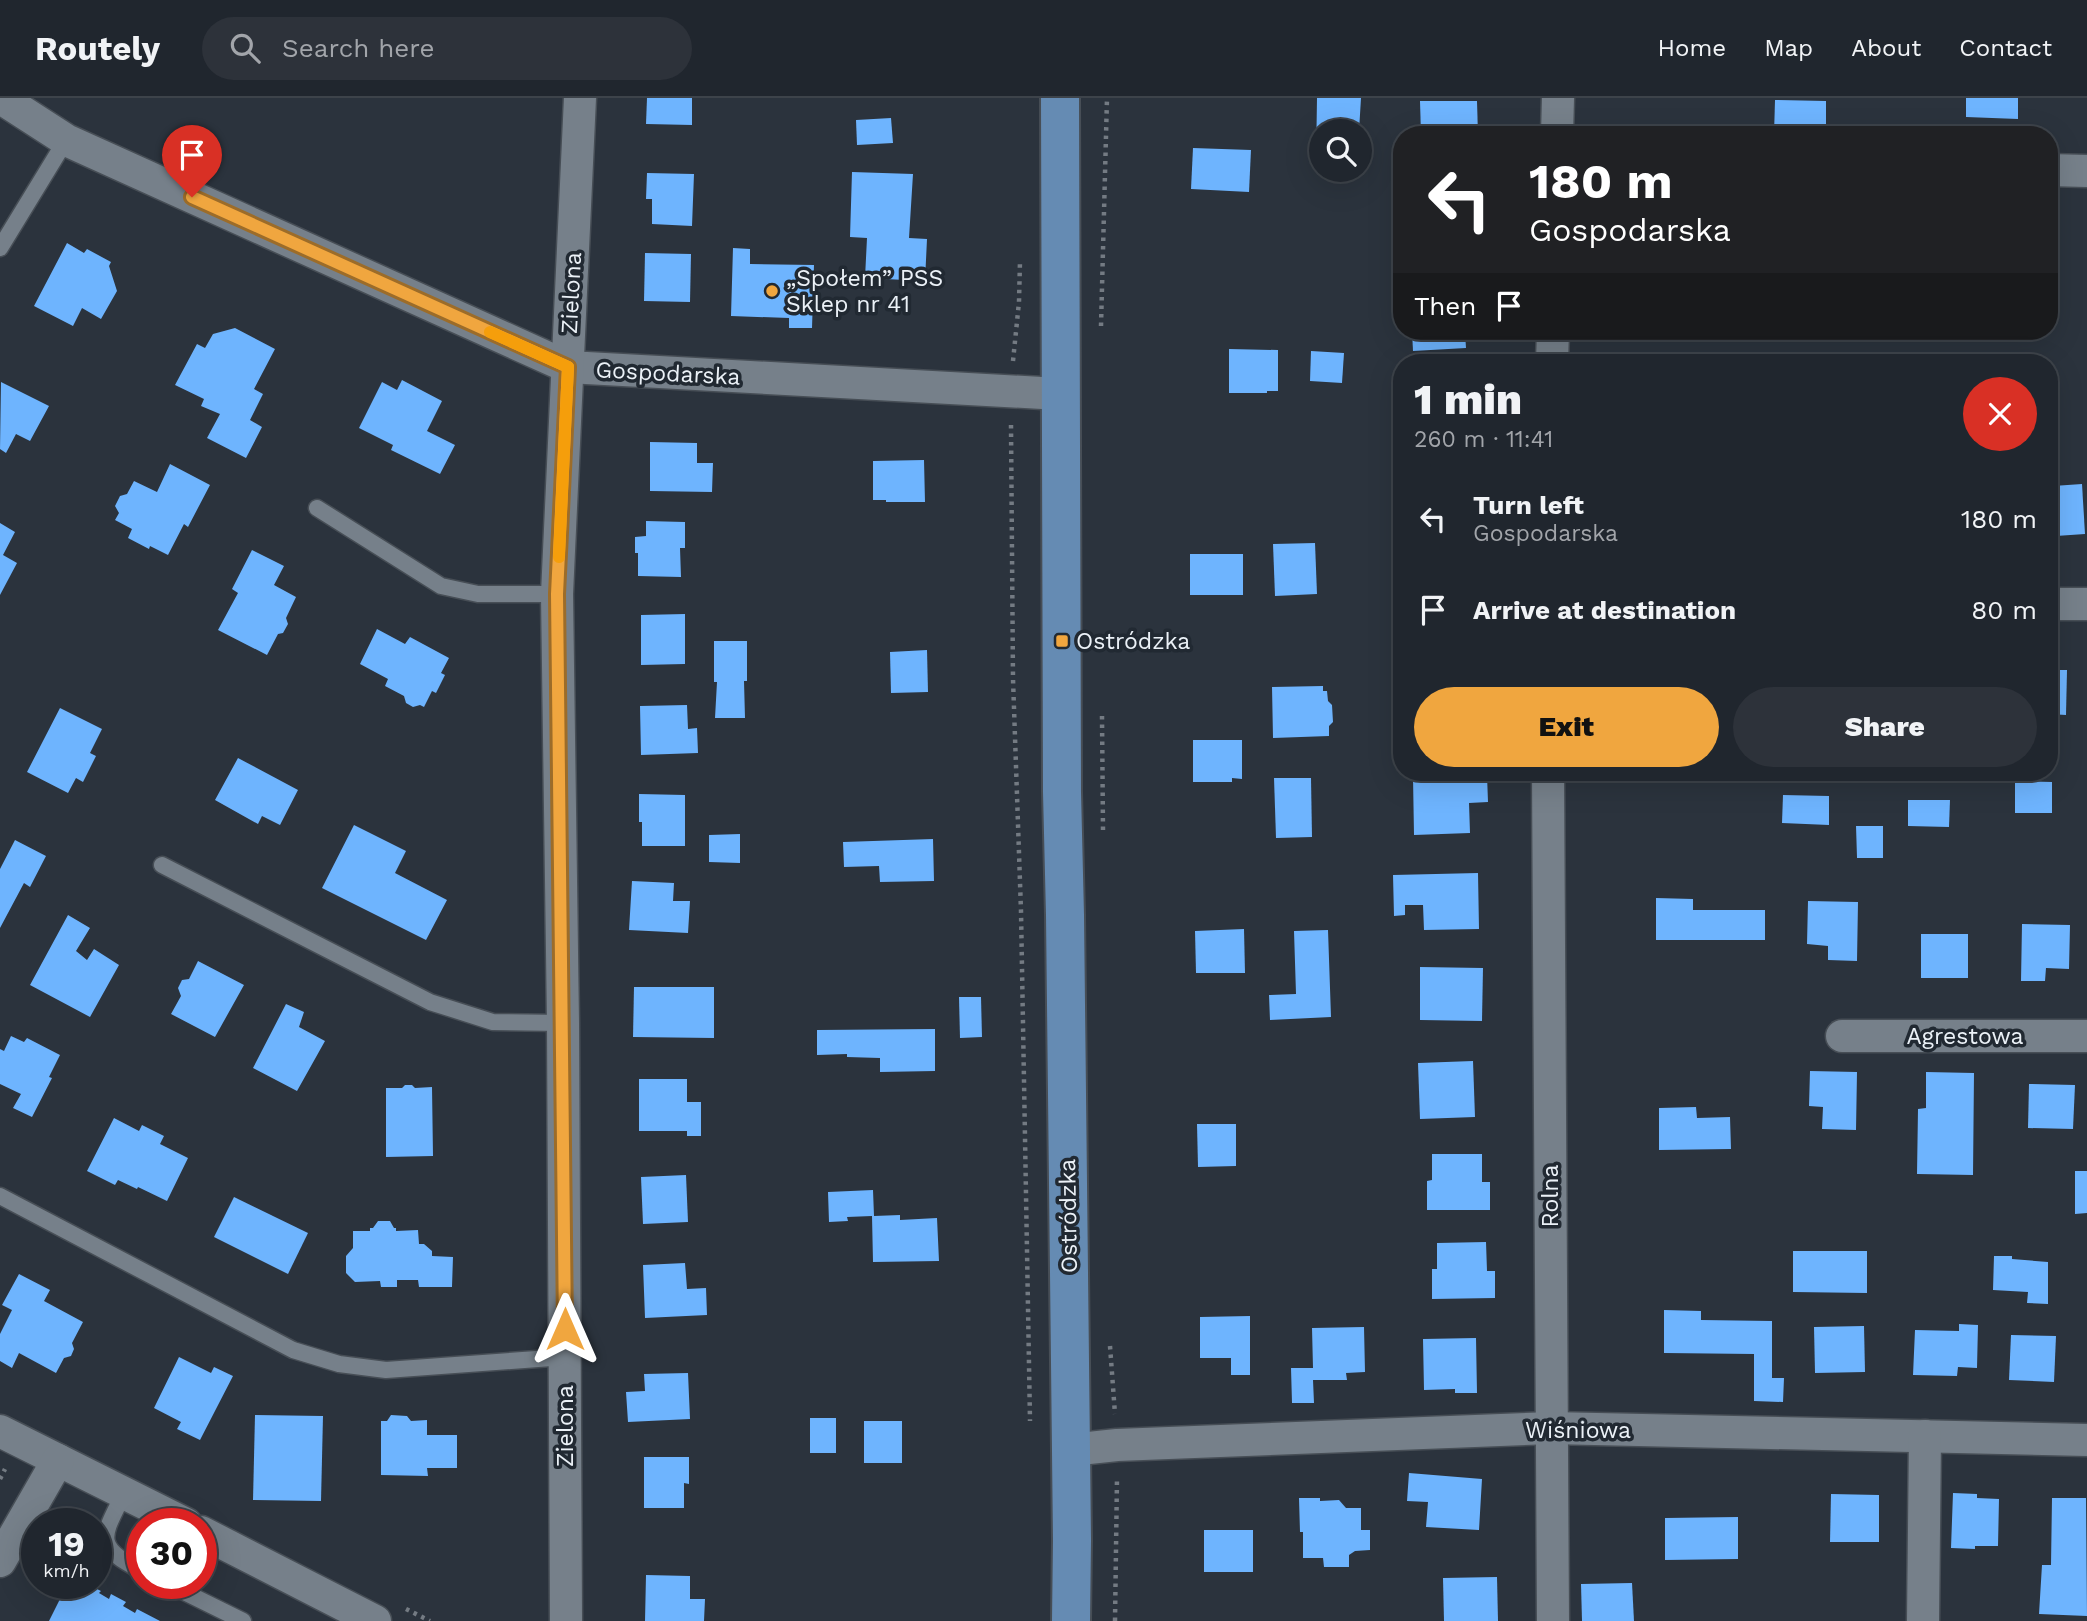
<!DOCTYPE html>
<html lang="en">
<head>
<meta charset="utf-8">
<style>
  body { margin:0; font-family:"Work Sans",sans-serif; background:#2d323a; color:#f1f3f6; height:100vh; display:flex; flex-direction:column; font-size:26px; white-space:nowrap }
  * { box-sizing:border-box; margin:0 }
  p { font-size:23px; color:#a2a5aa }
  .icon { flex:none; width:38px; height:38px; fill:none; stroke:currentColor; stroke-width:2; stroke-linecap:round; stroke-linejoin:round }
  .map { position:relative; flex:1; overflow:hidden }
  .side { position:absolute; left:1393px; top:256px; width:665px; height:427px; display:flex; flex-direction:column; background:#20262e; border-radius:28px; box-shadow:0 7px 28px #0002,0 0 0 2px #3d434a }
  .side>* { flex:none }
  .top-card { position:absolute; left:1393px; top:28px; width:665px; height:214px; border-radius:28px; box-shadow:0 7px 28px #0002,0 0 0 2px #3d434a; background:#202124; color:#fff; overflow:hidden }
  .controls { position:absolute; left:1309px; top:21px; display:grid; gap:14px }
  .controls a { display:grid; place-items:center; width:63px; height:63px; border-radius:50%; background:#20262e; box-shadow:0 7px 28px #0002,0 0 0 2px #3d434a; font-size:35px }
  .speed { position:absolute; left:21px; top:1410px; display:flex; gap:14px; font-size:35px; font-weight:700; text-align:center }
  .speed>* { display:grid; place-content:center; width:91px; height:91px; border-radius:50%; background:#20262e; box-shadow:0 7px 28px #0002,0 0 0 2px #3d434a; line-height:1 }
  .speed small { font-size:18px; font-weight:400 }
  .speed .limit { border:10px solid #d22; background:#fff; color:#111 }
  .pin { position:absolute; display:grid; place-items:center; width:60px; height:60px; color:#fff; margin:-72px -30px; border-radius:50% 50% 50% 0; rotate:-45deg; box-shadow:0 0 7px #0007 }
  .pin .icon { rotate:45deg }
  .me { position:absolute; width:77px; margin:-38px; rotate:0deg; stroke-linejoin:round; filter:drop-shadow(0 0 5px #0008) }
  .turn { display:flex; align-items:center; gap:24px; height:147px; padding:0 21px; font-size:32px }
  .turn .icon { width:91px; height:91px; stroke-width:2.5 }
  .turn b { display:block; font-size:49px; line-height:60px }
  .then { display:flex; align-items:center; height:66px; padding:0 21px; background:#0003; gap:14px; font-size:26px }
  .round { display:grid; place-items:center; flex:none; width:74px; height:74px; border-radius:37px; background:#2d323a }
  .overview { display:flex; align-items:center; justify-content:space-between; height:119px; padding:0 21px }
  h1 { font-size:42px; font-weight:800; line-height:52px }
  .button { display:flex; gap:14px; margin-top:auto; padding:14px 21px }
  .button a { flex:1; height:80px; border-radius:42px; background:#f0a63f; color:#111; font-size:28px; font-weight:800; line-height:80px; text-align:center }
  .button a+a { background:#2d323a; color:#f1f3f6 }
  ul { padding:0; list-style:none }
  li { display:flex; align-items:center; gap:21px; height:91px; padding:0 21px }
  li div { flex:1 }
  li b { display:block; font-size:26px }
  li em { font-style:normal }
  header { display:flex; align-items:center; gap:42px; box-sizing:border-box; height:98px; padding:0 35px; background:#20262e; border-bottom:2px solid #3d434a }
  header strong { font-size:33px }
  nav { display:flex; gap:38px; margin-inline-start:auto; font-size:24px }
  .search { width:490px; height:63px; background:#2d323a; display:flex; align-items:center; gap:18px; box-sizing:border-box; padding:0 24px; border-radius:38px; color:#a2a5aa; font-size:26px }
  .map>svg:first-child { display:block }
  .building { fill:#6eb4fe }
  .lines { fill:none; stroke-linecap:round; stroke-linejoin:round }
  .service-casing { stroke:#474e56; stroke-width:19 }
  .minor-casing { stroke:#474e56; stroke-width:35 }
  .primary-casing { stroke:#474e56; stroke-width:42 }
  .path { stroke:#747b83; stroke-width:4.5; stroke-dasharray:3.5 5; stroke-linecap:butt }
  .service { stroke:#76808a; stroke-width:16 }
  .minor { stroke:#76808a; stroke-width:32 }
  .primary { stroke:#658bb3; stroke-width:38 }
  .route-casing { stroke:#9c6c29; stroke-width:18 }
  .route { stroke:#f0a63f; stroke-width:12 }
  .slow { stroke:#f59e0b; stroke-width:12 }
  .poi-dot { fill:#f0a63f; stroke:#212932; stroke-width:2.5 }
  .labels { text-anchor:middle; stroke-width:7; stroke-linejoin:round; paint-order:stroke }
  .poi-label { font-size:23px; fill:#ebf1f7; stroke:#212932; text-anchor:start }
  .street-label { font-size:23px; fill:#ebf1f7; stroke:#212932 }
</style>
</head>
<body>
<header>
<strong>Routely</strong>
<div class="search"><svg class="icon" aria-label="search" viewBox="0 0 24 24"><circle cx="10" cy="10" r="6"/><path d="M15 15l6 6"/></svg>Search here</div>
<nav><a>Home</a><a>Map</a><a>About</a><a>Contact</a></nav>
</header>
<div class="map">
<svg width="2087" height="1523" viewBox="0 0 2087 1523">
  <rect width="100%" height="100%" fill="#2b333d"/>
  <!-- building -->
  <g class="building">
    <polygon points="647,0 692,0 692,27 646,26"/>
    <polygon points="1317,0 1361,0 1359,33 1321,33 1321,64 1316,64"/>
    <polygon points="1966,0 2018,0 2018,21 1966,19"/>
    <polygon points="1775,2 1826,3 1826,37 1774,37"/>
    <polygon points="1420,3 1477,3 1478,37 1421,37"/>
    <polygon points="891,20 893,45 857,47 856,22"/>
    <polygon points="1193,50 1251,52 1249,94 1191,91"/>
    <polygon points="852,74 913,76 909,140 927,141 925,183 865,180 867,140 850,139"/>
    <polygon points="647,75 694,76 692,128 652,126 652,101 646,101"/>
    <polygon points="67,145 84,155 87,151 111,164 109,168 117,193 101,221 82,210 73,228 34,208"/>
    <polygon points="733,150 750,151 750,166 814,167 812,230 789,230 789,220 731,218"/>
    <polygon points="645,155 691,156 690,204 644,203"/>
    <polygon points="235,230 275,251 254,291 263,296 250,322 262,329 246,360 207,340 220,316 201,308 204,301 175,287 197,246 205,250 213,236"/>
    <polygon points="1412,233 1465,233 1466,250 1413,253"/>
    <polygon points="1229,251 1278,252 1278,293 1267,293 1267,295 1229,295"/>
    <polygon points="1311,253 1344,255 1342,285 1310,283"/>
    <polygon points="402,282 442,303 427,333 455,347 440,376 391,352 393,347 359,330 382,284 397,292"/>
    <polygon points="1,284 49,308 30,343 16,336 6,355 0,351"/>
    <polygon points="650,344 697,345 697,365 713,365 712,394 650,393"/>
    <polygon points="924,362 925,404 886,404 886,402 873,402 873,363"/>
    <polygon points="170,366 210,387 188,429 184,426 168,457 150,448 149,451 128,440 132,431 115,422 119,415 115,408 120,398 127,396 134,383 157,394"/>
    <polygon points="2082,386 2085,436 2056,438 2053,388"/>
    <polygon points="646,423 685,424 685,450 680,450 681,479 638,478 638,455 635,455 635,439 646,438"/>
    <polygon points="0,425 15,434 3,457 17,465 0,497"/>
    <polygon points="1315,445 1317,496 1275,498 1273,446"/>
    <polygon points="252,452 284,468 274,487 296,499 286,520 288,526 283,535 278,536 267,557 218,532 238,495 232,491"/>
    <rect x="1190" y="456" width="53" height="41"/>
    <polygon points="685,516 685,566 641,567 641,517"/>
    <polygon points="377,531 405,546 410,539 449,560 441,575 445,577 436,595 432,593 424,609 420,607 413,609 406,605 404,598 385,588 388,581 360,566"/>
    <polygon points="714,543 747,543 747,583 744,583 745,620 715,620 717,584 714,584"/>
    <polygon points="927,552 928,594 891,595 890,554"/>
    <polygon points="2049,572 2067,572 2066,617 2049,616"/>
    <polygon points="1323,588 1323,593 1327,593 1328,603 1332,607 1333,624 1329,628 1329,638 1273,640 1272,589"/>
    <polygon points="687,607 688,631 697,630 698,655 641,657 640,608"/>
    <polygon points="60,610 102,631 90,655 96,658 83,684 76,680 68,695 27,674"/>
    <polygon points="1193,642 1242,642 1242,681 1232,680 1232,684 1193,684"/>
    <polygon points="238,660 298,692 280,727 262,718 258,726 215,702"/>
    <polygon points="1487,677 1488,704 1469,705 1470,735 1414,737 1413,679"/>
    <polygon points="1274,680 1311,680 1312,739 1276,740"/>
    <polygon points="2015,683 2052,684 2052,715 2015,715"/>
    <polygon points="639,696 685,697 685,748 642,748 642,724 639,724"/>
    <polygon points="1783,697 1829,698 1829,727 1782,725"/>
    <polygon points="1908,702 1950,702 1949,729 1908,728"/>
    <polygon points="354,727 406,753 395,775 447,802 426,842 322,790"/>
    <polygon points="1856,728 1883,728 1883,760 1857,760"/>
    <polygon points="740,736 740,765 709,764 709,737"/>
    <polygon points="933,741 934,783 880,784 879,768 844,769 843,744"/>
    <polygon points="15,742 46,758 30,789 24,785 0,830 0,771"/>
    <polygon points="1478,775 1479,831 1424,832 1423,807 1405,807 1405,817 1394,818 1393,777"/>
    <polygon points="632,783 674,785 673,803 690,803 688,835 629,832"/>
    <polygon points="1656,800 1693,801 1693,812 1765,812 1765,842 1656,842"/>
    <polygon points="1808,803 1858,804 1857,863 1828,862 1828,848 1807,846"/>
    <polygon points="68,817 90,830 76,853 87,862 94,851 119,867 90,919 30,887"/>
    <polygon points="2022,826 2070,827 2069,871 2046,870 2045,883 2021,883"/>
    <polygon points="1244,831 1245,875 1196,875 1195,833"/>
    <polygon points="1328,832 1331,919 1270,922 1269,897 1296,896 1294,833"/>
    <rect x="1921" y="836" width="47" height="44"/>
    <polygon points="198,863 244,887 215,939 171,916 181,898 178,890 182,882 189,881"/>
    <polygon points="1420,869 1483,870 1482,923 1420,922"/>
    <polygon points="634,889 714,889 714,940 633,939"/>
    <polygon points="959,899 981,899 982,939 960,940"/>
    <polygon points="286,906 304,914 299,929 325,943 297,993 253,970"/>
    <polygon points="935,931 935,973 880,974 880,960 847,959 847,956 817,957 817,932"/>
    <polygon points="11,938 24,944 27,940 60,957 49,979 52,980 32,1019 13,1010 21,996 0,986 0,951 4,953"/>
    <polygon points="1473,963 1475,1019 1420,1021 1418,965"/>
    <polygon points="1810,973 1857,974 1856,1032 1822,1031 1823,1009 1809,1008"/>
    <polygon points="1926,974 1974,975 1973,1077 1917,1076 1918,1011 1926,1010"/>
    <polygon points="639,981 687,981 687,1004 701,1004 701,1038 687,1038 687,1033 639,1033"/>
    <polygon points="2029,986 2075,987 2073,1031 2028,1030"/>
    <polygon points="405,987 412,987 415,990 432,989 433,1058 386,1059 386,990 402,990"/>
    <polygon points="1696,1009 1697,1020 1730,1019 1731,1051 1659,1052 1659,1010"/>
    <polygon points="114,1020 139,1033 142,1027 164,1038 160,1046 188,1060 167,1103 138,1089 137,1091 118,1082 115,1087 87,1073"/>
    <polygon points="1197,1026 1236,1026 1236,1068 1198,1069"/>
    <polygon points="1432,1056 1482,1056 1482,1084 1490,1084 1490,1112 1427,1112 1427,1083 1432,1082"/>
    <polygon points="2075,1073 2087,1073 2087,1115 2075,1116"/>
    <polygon points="686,1077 688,1124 643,1126 641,1079"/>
    <polygon points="873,1092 874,1118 900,1117 900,1122 937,1120 939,1163 873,1164 872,1118 847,1119 848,1123 829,1124 828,1094"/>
    <polygon points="234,1099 308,1135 288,1176 214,1139"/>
    <polygon points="378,1123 390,1123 394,1130 396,1130 396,1133 418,1132 419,1146 424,1146 432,1153 432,1158 453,1159 452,1189 419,1189 418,1182 397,1182 397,1189 381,1189 380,1183 355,1184 346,1175 346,1158 353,1150 353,1133 370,1133 370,1130 373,1130"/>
    <polygon points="1486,1144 1487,1173 1495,1173 1495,1200 1432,1201 1432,1171 1437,1171 1437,1145"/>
    <polygon points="1793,1153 1867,1153 1867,1195 1793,1194"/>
    <polygon points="1994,1158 2012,1158 2012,1161 2048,1164 2048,1206 2027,1205 2028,1194 1993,1192"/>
    <polygon points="685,1165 687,1191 706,1190 707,1217 645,1220 643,1167"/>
    <polygon points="19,1176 50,1192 44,1203 83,1224 72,1245 74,1251 71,1258 64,1260 56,1275 19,1255 12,1270 0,1263 0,1236 12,1212 2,1207"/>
    <polygon points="1664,1212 1701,1213 1701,1222 1772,1223 1772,1280 1784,1280 1783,1304 1754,1303 1754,1256 1664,1255"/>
    <polygon points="1250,1218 1250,1277 1231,1277 1231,1260 1200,1260 1200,1219"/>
    <polygon points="1959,1226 1978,1227 1977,1270 1958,1269 1957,1278 1913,1277 1915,1232 1959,1233"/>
    <polygon points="1864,1228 1865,1274 1815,1275 1814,1229"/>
    <polygon points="1364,1229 1365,1274 1346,1275 1347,1282 1313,1282 1314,1305 1292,1305 1291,1270 1313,1270 1312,1230"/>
    <polygon points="2011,1237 2056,1238 2054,1284 2009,1282"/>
    <polygon points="1476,1240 1477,1295 1455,1295 1455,1291 1424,1292 1423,1241"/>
    <polygon points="179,1259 211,1275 214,1269 233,1278 200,1342 177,1331 181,1324 154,1310"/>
    <polygon points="688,1275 690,1321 628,1324 626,1294 645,1293 644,1276"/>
    <polygon points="255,1317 323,1318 321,1403 253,1402"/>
    <polygon points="391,1317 407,1318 411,1323 427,1322 427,1337 457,1337 457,1370 427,1370 428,1378 381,1377 381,1323 387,1323"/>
    <rect x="810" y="1320" width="26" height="35"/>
    <rect x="864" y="1323" width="38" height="42"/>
    <polygon points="644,1359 689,1359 689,1386 684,1385 684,1410 644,1410"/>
    <polygon points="1409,1375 1482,1381 1479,1432 1426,1429 1428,1404 1407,1403"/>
    <polygon points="1953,1395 1977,1396 1977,1400 1999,1401 1998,1448 1975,1448 1975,1451 1951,1450"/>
    <polygon points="1831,1396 1879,1397 1879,1444 1830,1444"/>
    <polygon points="1299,1400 1320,1400 1320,1403 1339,1402 1346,1410 1361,1410 1361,1432 1370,1432 1370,1452 1355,1453 1349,1457 1349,1469 1324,1469 1323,1460 1303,1460 1303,1434 1300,1434"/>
    <polygon points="2052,1400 2086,1400 2087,1518 2039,1516 2042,1467 2051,1467"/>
    <polygon points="1738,1419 1738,1461 1665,1462 1665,1420"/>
    <rect x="1204" y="1432" width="49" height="42"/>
    <polygon points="646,1477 690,1478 690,1501 705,1501 704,1523 645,1523"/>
    <polygon points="1497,1479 1498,1523 1444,1523 1443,1480"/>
    <polygon points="1632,1485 1634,1523 1582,1523 1581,1486"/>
    <polygon points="74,1486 85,1491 87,1486 101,1493 99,1495 109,1501 111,1496 126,1504 123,1508 135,1515 137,1511 160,1523 49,1523 63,1495 68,1497"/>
  </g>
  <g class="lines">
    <defs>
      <g id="service">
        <polyline points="0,150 66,42"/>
        <polyline points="317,410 441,488 478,496 557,496"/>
        <polyline points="162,767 430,904 493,924 563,925"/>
        <polyline points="0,1098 293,1252 339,1266 386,1272 565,1259"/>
        <path d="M124,1395c-21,43 -32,53 18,78"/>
        <polyline points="168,1486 243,1523"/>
      </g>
      <g id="minor">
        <polyline points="1,0 66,42 568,269 1060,296"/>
        <polyline points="1557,37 1558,0"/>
        <polyline points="2049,72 2087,73"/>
        <polyline points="1552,264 1553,233"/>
        <polyline points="2049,506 2087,506"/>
        <polyline points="1548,674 1553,1523"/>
        <polyline points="1842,938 2087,938"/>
        <polyline points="0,1333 186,1426"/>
        <polyline points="1070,1352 1117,1347 1551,1330 2087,1342"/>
        <polyline points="201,1434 375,1523"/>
        <polyline points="0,1463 58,1362"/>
        <polyline points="566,1523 563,925 557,496 580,0"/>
        <polyline points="1923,1523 1925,1338"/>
      </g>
      <polyline id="primary" points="1060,0 1062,694 1065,817 1072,1443 1071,1523"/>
    </defs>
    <!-- service casing -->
    <use href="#service" class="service-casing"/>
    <!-- minor casing -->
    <use href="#minor" class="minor-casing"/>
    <!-- primary casing -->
    <use href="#primary" class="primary-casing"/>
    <!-- path -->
    <g class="path">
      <polyline points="1101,228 1107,0"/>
      <polyline points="1013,263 1019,204 1020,163"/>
      <polyline points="1011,327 1013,581 1021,813 1030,1323"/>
      <polyline points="1102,618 1103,732"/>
      <polyline points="1110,1248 1115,1316"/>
      <polyline points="0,1381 5,1371"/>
      <polyline points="406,1511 430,1523"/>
      <polyline points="1115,1523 1117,1380"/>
    </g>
    <!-- service -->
    <use href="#service" class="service"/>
    <!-- minor -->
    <use href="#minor" class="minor"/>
    <!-- primary -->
    <use href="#primary" class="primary"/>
  </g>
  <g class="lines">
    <defs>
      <polyline id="route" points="192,99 568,269 557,496 565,1231"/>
    </defs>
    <!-- route casing -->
    <use href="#route" class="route-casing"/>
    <!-- route -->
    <use href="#route" class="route"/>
    <!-- slow -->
    <polyline class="slow" points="490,234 568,269 559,459"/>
  </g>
  <!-- markers -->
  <g class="poi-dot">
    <circle cx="772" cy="193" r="7"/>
    <rect x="1055" y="536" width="14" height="14" rx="3.5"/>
  </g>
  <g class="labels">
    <!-- poi labels -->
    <g class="poi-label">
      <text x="786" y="188">„Społem” PSS<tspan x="786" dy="26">Sklep nr 41</tspan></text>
      <text x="1076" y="551">Ostródzka</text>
    </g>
    <!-- street labels -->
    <g class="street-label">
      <text transform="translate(571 195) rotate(-87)" y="8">Zielona</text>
      <text transform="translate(668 275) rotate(3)" y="8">Gospodarska</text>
      <text x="1965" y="946">Agrestowa</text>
      <text transform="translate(1550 1098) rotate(-90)" y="8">Rolna</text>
      <text transform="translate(1068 1118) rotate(-91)" y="8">Ostródzka</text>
      <text transform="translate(565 1328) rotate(-90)" y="8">Zielona</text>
      <text x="1578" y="1340">Wiśniowa</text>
    </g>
  </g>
</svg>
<div class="controls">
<a><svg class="icon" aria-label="search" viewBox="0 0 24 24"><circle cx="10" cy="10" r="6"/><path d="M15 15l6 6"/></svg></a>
</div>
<div class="speed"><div>19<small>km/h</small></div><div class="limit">30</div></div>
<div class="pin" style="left:192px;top:99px;background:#d93025"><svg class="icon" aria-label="arrive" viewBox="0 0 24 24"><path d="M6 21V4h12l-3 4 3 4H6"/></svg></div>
<svg class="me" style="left:565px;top:1231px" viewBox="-20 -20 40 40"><path d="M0-17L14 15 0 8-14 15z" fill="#f0a63f" stroke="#fff" stroke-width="4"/></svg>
<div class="top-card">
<div class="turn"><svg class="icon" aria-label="left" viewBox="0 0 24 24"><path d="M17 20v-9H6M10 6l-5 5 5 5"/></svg><div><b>180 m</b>Gospodarska</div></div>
<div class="then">Then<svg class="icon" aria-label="arrive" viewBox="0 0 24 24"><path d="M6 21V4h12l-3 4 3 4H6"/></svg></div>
</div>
<section class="side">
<div class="overview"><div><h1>1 min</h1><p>260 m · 11:41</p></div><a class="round" style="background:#d93025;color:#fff"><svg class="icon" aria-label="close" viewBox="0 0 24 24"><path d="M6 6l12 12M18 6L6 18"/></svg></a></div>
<ul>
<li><svg class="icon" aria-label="left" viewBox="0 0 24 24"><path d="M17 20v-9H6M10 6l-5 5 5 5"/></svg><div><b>Turn left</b><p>Gospodarska</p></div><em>180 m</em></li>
<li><svg class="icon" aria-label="arrive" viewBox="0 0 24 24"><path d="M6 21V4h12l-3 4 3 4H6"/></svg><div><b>Arrive at destination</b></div><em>80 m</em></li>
</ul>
<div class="button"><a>Exit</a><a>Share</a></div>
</section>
</div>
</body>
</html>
